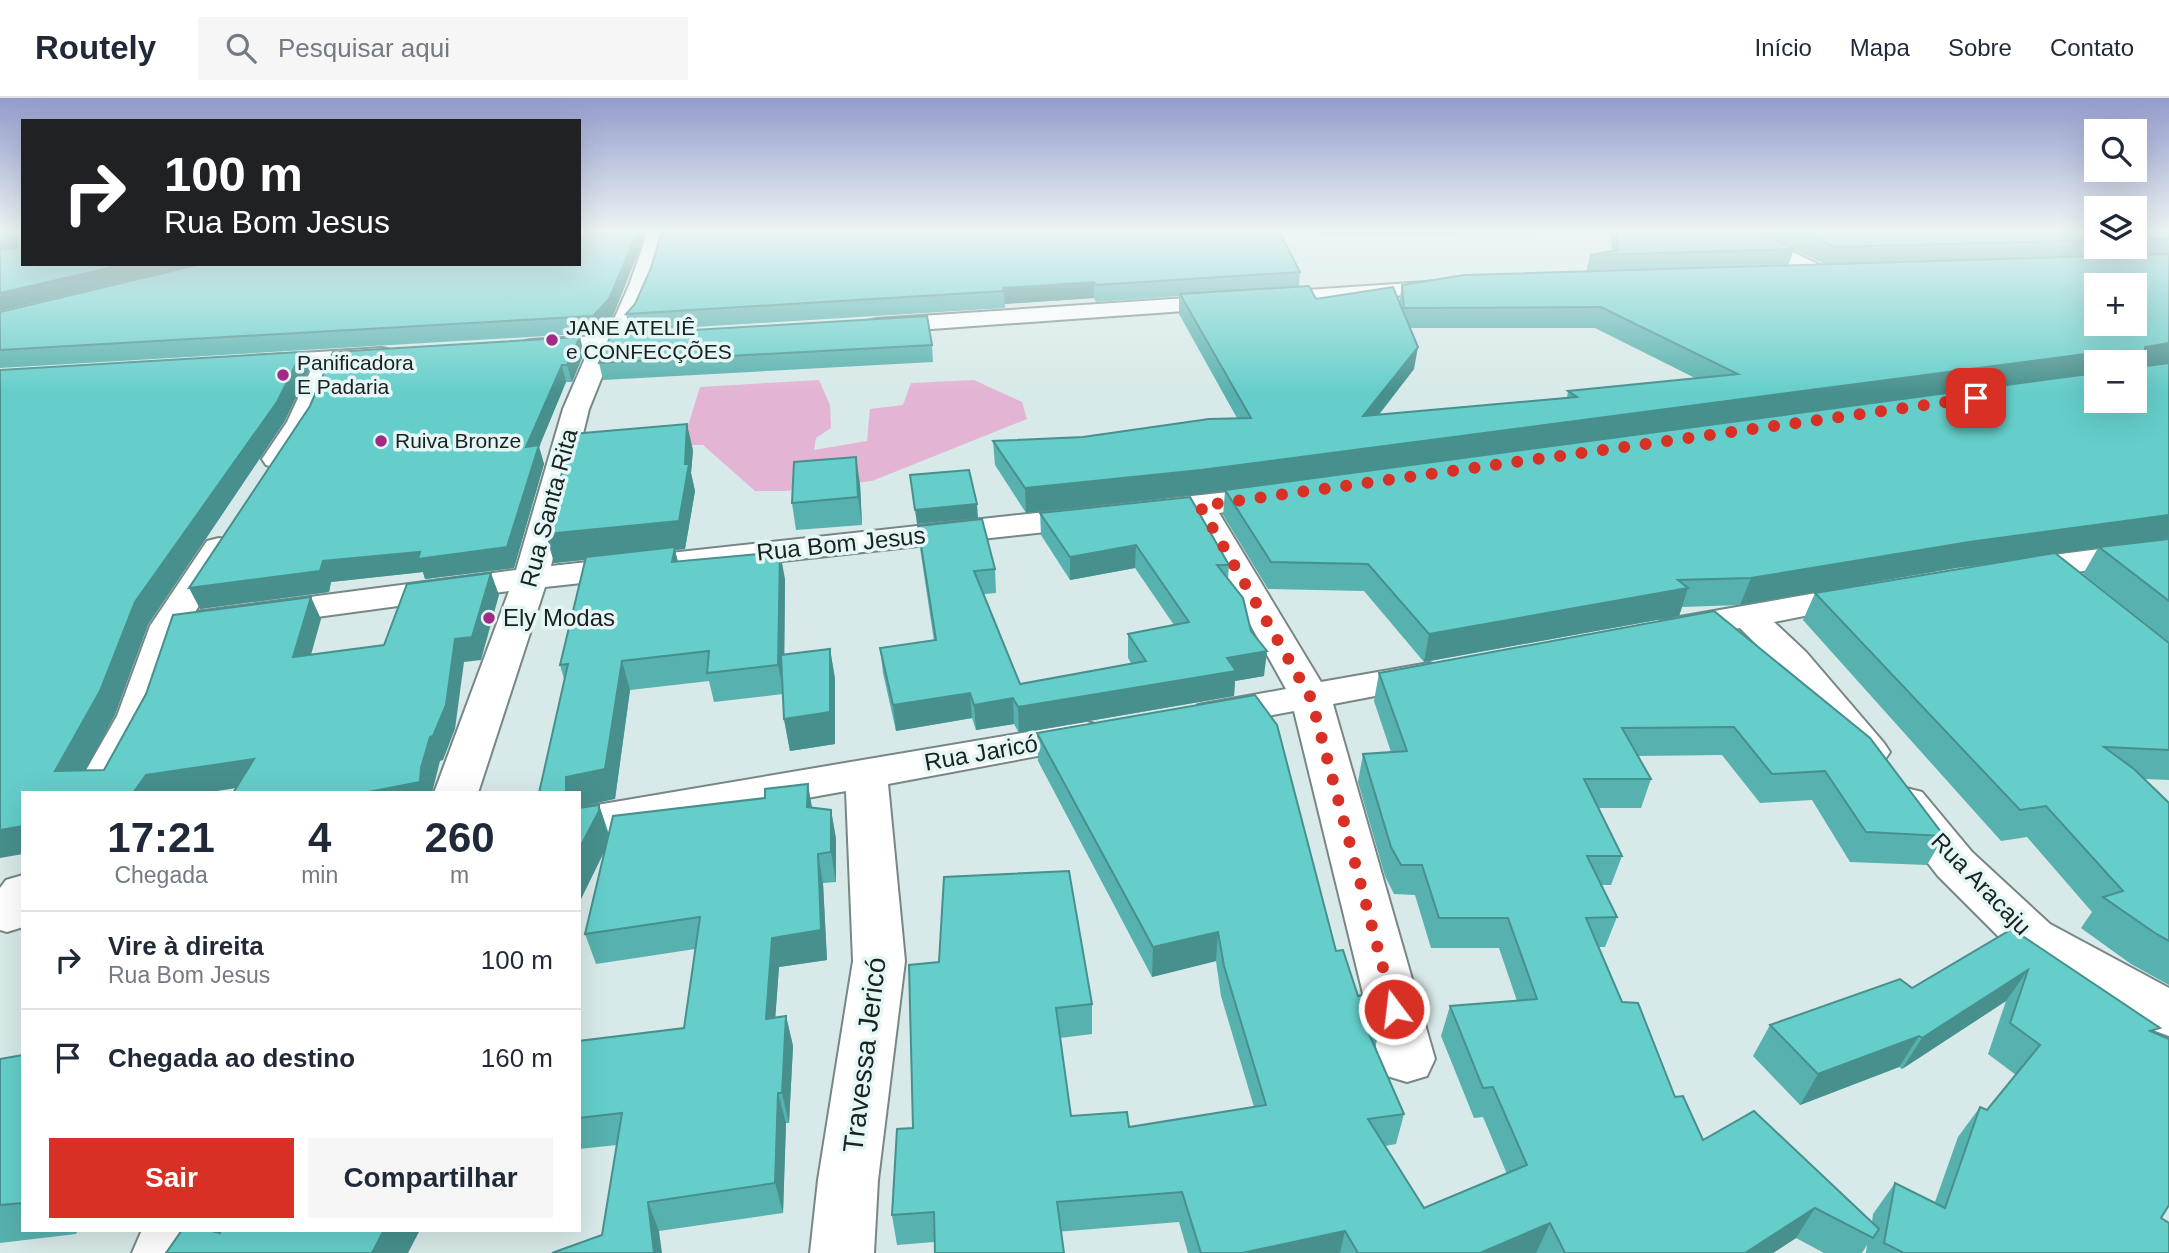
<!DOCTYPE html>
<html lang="pt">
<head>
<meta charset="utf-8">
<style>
  body { margin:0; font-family:Arial,sans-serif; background:#f6f6f7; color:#1f2937; height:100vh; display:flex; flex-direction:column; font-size:26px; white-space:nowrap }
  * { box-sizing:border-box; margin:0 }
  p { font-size:23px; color:#747a83 }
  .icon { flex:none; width:38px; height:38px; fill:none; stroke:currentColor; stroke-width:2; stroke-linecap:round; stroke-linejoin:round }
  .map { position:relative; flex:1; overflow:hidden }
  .details { position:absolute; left:21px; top:693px; width:560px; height:441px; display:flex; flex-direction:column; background:#fff; border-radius:0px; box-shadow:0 7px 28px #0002 }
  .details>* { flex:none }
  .guide { position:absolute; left:21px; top:21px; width:560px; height:147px; border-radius:0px; box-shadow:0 7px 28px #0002; background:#202124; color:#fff; overflow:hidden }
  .controls { position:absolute; left:2084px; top:21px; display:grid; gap:14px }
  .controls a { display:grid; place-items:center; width:63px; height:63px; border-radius:0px; background:#fff; box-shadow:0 7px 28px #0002; font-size:35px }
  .pin { position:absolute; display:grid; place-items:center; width:60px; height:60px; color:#fff; margin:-30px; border-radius:14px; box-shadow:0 4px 10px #0006 }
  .me { position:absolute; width:77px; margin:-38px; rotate:345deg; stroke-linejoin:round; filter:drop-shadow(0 0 5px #0008) }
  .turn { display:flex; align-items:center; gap:24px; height:147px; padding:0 28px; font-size:32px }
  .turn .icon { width:91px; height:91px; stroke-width:2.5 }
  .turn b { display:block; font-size:49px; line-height:60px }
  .eta { display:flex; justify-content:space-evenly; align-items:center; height:119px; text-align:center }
  .eta b { font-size:42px; font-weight:700; line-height:49px }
  .primary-button { display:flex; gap:14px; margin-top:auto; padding:14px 28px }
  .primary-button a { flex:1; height:80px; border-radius:0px; background:#d93025; color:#fff; font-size:28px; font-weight:700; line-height:80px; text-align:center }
  .primary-button a+a { background:#f6f6f7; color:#1f2937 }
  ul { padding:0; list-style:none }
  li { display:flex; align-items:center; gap:21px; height:98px; padding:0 28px; border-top:2px solid #e0e1e3 }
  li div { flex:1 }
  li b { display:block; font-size:26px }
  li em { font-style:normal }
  header { display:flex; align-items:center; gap:42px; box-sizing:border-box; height:98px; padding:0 35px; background:#fff; border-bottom:2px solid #e0e1e3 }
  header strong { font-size:33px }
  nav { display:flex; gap:38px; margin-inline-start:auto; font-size:24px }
  .search { width:490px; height:63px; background:#f6f6f7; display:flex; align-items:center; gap:18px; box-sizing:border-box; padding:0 24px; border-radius:0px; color:#747a83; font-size:26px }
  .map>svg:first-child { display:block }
  .green { fill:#e3b4d4 }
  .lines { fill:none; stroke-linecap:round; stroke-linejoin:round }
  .street-casing { stroke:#768786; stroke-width:4 }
  .secondary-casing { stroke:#768786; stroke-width:4 }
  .street { fill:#fff; fill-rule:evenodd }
  .secondary { fill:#fff; fill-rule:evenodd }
  .wall { fill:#57b1ae; fill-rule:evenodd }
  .shaded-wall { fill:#47908d }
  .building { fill:#65ceca; stroke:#47908d; stroke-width:2; fill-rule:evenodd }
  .route { stroke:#d93025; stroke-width:12; stroke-dasharray:0 21.6 }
  .poi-dot { fill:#9f2b86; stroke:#e4f7f6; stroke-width:2.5 }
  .labels { text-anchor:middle; stroke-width:7; stroke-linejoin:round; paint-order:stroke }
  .far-poi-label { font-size:21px; fill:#1a2121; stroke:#e4f7f6; text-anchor:start }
  .street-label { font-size:24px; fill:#1a2121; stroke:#e4f7f6 }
  .poi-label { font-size:24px; fill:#1a2121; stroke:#e4f7f6; text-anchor:start }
  .near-street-label { font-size:28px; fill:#1a2121; stroke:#e4f7f6 }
</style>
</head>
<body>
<header>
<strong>Routely</strong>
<div class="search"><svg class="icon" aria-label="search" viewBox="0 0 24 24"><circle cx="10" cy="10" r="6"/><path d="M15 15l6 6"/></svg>Pesquisar aqui</div>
<nav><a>Início</a><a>Mapa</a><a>Sobre</a><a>Contato</a></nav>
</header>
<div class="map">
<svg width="2169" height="1155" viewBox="0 0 2169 1155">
  <rect width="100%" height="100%" fill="#d7e9e8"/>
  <!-- green -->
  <polygon class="green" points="819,282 830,307 831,330 816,340 814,352 867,343 870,311 903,307 911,285 974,282 1022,304 1027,321 872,383 785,393 755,393 703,347 682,347 700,289"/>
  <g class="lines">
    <defs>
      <g id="street">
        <polygon points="648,133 666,133 652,185 636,222 615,246 589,311 551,468 1275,389 1286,392 1290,398 1286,404 1219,415 1321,584 1429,565 1443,569 1448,577 1443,585 1333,606 1435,961 1427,978 1407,984 1387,978 1379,961 1294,613 1212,628 1198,625 1192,616 1198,607 1286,591 1190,418 545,489 478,695 434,695 509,493 183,537 157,618 117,695 73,695 117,618 150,528 207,443 219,440 231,443 235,450 195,514 516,472 563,311 592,244 615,219 630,185"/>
        <polygon points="1725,133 1749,133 1828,171 1831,175 1828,179 1814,179 1727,137"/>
        <polygon points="328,254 337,256 340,261 315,324 286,367 276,370 266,367 262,361 287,324 316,261 319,256"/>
        <polygon points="2169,442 2169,462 2015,482 2003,479 1998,472 2003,465 2015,462"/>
        <polygon points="1862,487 1874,490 1879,497 1874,504 1774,524 1806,554 1884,645 1890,654 1884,663 1869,667 1854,663 1780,570 1740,530 1674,542 1661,539 1656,531 1661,523 1674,520"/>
        <polygon points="1087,624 1102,628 1108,637 1102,646 888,686 905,863 878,1082 874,1155 810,1155 818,1082 853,863 846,693 579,741 579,710"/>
        <polygon points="1906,690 1922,694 1972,754 2050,826 2169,890 2169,938 2150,931 2014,854 1938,778 1890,716 1884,705 1890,694"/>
        <polygon points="23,777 23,829 7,834 0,832 0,790 6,782"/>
        <polygon points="142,1132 211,1132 201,1155 132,1155"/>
      </g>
      <g id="secondary">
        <polygon points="1455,182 1463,183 1466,188 1463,193 876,235 868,233 864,228 868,223 876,221"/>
        <polygon points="662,234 670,236 674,241 670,246 530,256 522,254 518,249 522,244 530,242"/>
        <polygon points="382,250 391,252 394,257 391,262 254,272 245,270 242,265 245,260 254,258"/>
      </g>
    </defs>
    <!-- street casing -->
    <use href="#street" class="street-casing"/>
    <!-- secondary casing -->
    <use href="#secondary" class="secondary-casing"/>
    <!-- street -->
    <use href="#street" class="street"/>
    <!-- secondary -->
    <use href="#secondary" class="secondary"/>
  </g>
  <!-- wall -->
  <g class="wall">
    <polygon points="1319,133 1533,133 1533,136 1322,138"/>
    <path d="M1610,133h486v16h39v-16h34v411l-86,-68 15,-26 -42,6 113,89v137l-24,-1 24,24v182l-38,-21 -50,-36 11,-16 -65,-75 -26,4 -198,-221 12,-27 195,-32 -54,7 -216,37 -58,2 -3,9 -255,46 -60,-71 -96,-2 -45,-74 2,-24 -199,22 -31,-48 -2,-24 90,-4 154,-19 -58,-104v-18l-83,6 -2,-4 -89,6v4l-375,23 -4,-17 9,-10 16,-36 649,4 -1,14 17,13 83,4 3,-18 184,-13 4,-17 22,-4zM1794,152l31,14 -37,2zM1410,230h185l100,50 -127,13 -1,7 -188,17 35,-46zM2096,264h39l-39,39z"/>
    <polygon points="0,214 613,218 597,235 0,270"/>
    <polygon points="932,247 933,264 603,282 599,265"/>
    <polygon points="584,255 572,284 566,284 539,349 544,366 514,470 425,481 423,474 331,484 329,494 200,511 310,308"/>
    <polygon points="693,352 691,375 695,393 685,451 675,452 678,464 785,481 784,557 830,551 835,581 835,646 790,653 784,621 783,596 714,604 709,583 630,592 615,701 564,581 560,567 585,462 554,465"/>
    <polygon points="860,386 862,427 796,432 792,405"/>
    <polygon points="1040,415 1229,467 1228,481 1264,578 1235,583 1234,598 1019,635 1014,626 976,632 972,620 896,633 883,575 880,550 934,543 920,450 918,428 995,471 996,495 984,496 1020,586 1131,565 1128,560 1128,536 1174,527 1135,470 1070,482 1041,437"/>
    <polygon points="1714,513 1944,738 1927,767 1850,764 1812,702 1760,705 1722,657 1638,658 1651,681 1641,710 1598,710 1622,758 1611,787 1601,787 1617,819 1605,849 1598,849 1622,904 1675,999 1703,1042 1872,1124 1873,1116 1895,1085 1935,1104 1958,1039 1980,1009 1987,1012 2016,977 1988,956 2006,903 1902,971 1899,969 1800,1007 1753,958 1770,927 1912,890 2012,831 2156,936 2161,1120 2169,1155 1866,1155 1867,1147 1862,1155 1824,1155 1796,1140 1773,1155 1188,1155 1179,1124 897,1147 892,1117 913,1030 909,867 1092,906 1092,936 1060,940 1071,1018 1129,1029 1254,1009 1221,898 1216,863 1152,879 1038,663 1037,635 1336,853 1358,898 1379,934 1375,950 1404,1016 1396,1046 1385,1048 1424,1110 1507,1076 1483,1019 1474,1020 1441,938 1450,908 1517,903 1499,850 1431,850 1415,797 1394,796 1385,778 1358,684 1363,656 1391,654 1374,603 1379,575"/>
    <polygon points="599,707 609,736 812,709 831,712 836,741 836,784 823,785 827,862 779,869 775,920 786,918 793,948 789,1025 786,1025 783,1115 659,1133 602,1137 617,1047 579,1051 579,943 684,930 695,851 596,866 585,836 605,751 579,805 579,710"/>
    <polygon points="23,957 23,1132 78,1132 76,1136 0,1145 0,961"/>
  </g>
  <!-- shaded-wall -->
  <g class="shaded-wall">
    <polygon points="638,133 647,133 613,218 597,235 593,218"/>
    <polygon points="17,134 23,149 0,153 0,137"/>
    <polygon points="126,166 199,166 0,213 0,195"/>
    <polygon points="1094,184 1094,200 1005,206 1003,190"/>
    <polygon points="580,239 584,255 572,284 567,267"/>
    <polygon points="2169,245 2169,265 2135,270 2145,249"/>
    <polygon points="1418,249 1414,271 1359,341 1363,318"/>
    <polygon points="2109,253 2103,264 2096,264 2096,275 1200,396 1026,415 1025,390"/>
    <polygon points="302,254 309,272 285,323 148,527 115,617 73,695 55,673 135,504"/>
    <polygon points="562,267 566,284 539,349 544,366 514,470 425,481 423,474 331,484 329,494 200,511 189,490 323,463 526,349"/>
    <polygon points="687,326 693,352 691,375 695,393 685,451 675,452 681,477 672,464 674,452 554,465 546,436 685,366"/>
    <polygon points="856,359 860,386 862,427 858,399"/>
    <polygon points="977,406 978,420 917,426 915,412"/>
    <polygon points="2169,417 2169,440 1956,470 1740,507 1751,480 1969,444"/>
    <polygon points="1136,447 1135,470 1070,482 1070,459"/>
    <polygon points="780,454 785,481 784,596 778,567"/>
    <polygon points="491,475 499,497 481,562 464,564 455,631 443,662 440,663 432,695 363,695 421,670 455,541"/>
    <polygon points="1688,490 1679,518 1424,564 1429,536"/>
    <polygon points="311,499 321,521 304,582 293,559"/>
    <polygon points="830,551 835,581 835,646 790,653 784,621"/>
    <polygon points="1267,553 1264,578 1235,583 1234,598 1019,635 1018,609 1227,560"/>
    <polygon points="622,563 630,592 615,701 579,709 579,695 566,695 566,679"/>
    <polygon points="970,595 972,620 896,633 893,607"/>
    <polygon points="1013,600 1014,626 976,632 974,607"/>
    <polygon points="254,661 267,685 205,695 133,695 146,677"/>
    <polygon points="808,686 813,715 807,709"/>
    <polygon points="599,707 609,738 609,744 579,805 579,751"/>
    <polygon points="831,712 836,741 836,784 831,754"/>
    <polygon points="23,728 23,756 0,760 0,732"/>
    <polygon points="818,756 823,785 827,862 779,869 773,951 766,921 772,840"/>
    <polygon points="1218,834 1216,863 1152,879 1153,849"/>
    <polygon points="2028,872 2006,903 1902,971 1922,940"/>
    <polygon points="786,918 793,948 789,1025 782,995"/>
    <polygon points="1919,938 1899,969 1800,1007 1818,976"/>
    <polygon points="778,995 786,1025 783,1115 775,1085"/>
    <polygon points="648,1104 659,1133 662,1155 654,1155"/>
    <polygon points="1815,1110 1796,1140 1773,1155 1745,1155"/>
    <polygon points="1550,1125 1536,1155 1480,1155"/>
    <polygon points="384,1132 420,1132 408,1155 372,1155"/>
    <polygon points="1345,1133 1340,1155 1242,1155"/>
  </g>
  <!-- building -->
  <g class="building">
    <polygon points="0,133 23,133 23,166 126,166 0,195 0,152 17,150 17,134 0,137"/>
    <polygon points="579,133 638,133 609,201 593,218 0,252 0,214 201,166 579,166"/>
    <polygon points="662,133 1279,133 1300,174 1096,187 1094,184 1003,190 1004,193 626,216 635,206 651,170"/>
    <polygon points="1616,133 1755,133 1794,151 1590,157 1618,152"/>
    <polygon points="1798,133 2096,133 2096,142 1834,149"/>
    <polygon points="2135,133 2169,133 2169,140 2135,141"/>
    <path d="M2169,156v89l-24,4v19l24,-3v152l-200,27 -218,36 -73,2 10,8 -259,46 -61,-70 -97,-2 -46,-72 871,-117v28h39v-39h-27l1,-11 -908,119 -176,18 -32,-47 90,-4 126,-18 42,-1 -71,-124 129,-8 7,13 77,-12 25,60 -55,69 214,-19 -9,-6 170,-17 -137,-67 -197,1 -2,-23 62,-10zM2096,187h39v39h-39z"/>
    <polygon points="927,218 932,247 599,265 611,237"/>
    <polygon points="580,239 567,267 562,267 526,349 539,347 507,449 418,461 420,454 323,463 320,473 189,490 310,308 333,254"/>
    <polygon points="302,254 277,304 135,504 100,593 55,673 104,672 146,596 173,517 311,499 293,559 384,547 407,486 491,475 472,539 455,541 446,607 433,638 430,639 421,670 420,684 363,695 233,695 254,661 146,677 133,695 23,695 23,728 0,732 0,272"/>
    <polygon points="687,326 685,366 689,366 679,423 546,436 572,336"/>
    <polygon points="856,359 858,399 792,405 794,364"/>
    <polygon points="969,372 977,406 915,412 910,377"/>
    <polygon points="1190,399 1229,467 1217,467 1243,500 1251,533 1267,553 1227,560 1236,573 1018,609 1013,600 974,607 970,595 893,607 880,550 936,542 918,428 982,421 995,471 974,473 1020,586 1146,563 1128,536 1189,524 1136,447 1070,459 1040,415"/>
    <polygon points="2169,441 2169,503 2099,449"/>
    <polygon points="675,449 672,464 780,454 778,567 707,575 709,553 622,563 605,671 566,679 566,695 539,695 568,566 560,567 586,459"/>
    <polygon points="2055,455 2169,545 2169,652 2104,649 2134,671 2169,705 2169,843 2155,835 2103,799 2123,793 2046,708 2020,712 1815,495"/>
    <polygon points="1714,513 1870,640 1944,738 1866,734 1825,673 1772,676 1734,629 1622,630 1651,681 1584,681 1622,758 1587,758 1617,819 1586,820 1622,904 1638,905 1675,999 1683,998 1703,1042 1754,1013 1879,1131 1873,1140 1815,1110 1745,1155 1565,1155 1550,1125 1480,1155 1358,1155 1345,1133 1242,1155 1201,1155 1182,1094 1057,1104 1064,1155 935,1155 934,1114 892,1117 897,1031 913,1030 909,867 939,864 944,779 1069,773 1092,906 1056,910 1071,1018 1127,1014 1129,1029 1266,1007 1224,868 1218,834 1153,849 1037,635 1255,597 1277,627 1336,853 1343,852 1358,898 1362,897 1379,934 1369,936 1404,1016 1368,1021 1424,1110 1527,1067 1493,989 1483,990 1450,908 1537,901 1508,820 1439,820 1422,767 1401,767 1391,749 1363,656 1407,653 1379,575"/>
    <polygon points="830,551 830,614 784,621 781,557"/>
    <polygon points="808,686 807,709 831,712 831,754 818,756 821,832 772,840 766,921 786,918 782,995 778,995 775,1085 648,1104 654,1155 552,1155 602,1137 622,1015 579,1020 579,943 684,930 700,819 585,836 613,718 765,700 765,691"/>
    <polygon points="599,707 599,713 579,751 579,710"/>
    <polygon points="2012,831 2160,930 2150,933 2169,941 2169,1107 2161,1120 2169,1125 2169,1155 1904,1155 1884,1145 1895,1085 1945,1110 1980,1009 1987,1012 2040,947 2010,925 2028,872 1922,940 1919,938 1818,976 1770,927 1900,881 1912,890"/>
    <polygon points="23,957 23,1105 0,1107 0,961"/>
    <polygon points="182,1132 208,1132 220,1135 221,1132 384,1132 372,1155 166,1155"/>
  </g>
  <!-- sky -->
  <linearGradient id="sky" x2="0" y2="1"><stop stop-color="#939bcc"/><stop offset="0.45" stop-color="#edf5f5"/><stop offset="1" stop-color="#edf5f5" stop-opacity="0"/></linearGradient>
  <rect width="2169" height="295" fill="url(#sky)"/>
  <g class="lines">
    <!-- route -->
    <polyline class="route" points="1394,911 1311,600 1200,408 1976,300"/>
  </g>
  <!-- markers -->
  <g class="poi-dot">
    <circle cx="552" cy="242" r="7"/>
    <circle cx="283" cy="277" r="7"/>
    <circle cx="381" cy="343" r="7"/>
    <circle cx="489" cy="520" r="7"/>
  </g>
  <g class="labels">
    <!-- far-poi labels -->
    <g class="far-poi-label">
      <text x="566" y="237">JANE ATELIÊ<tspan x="566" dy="24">e CONFECÇÕES</tspan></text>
      <text x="297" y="272">Panificadora<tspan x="297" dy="24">E Padaria</tspan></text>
      <text x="395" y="350">Ruiva Bronze</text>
    </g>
    <!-- street labels -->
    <g class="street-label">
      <text transform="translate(549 410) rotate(-75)" y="8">Rua Santa Rita</text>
      <text transform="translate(841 446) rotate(-6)" y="8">Rua Bom Jesus</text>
      <text transform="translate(981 655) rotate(-10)" y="8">Rua Jaricó</text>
      <text transform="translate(1981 786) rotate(46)" y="8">Rua Aracaju</text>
    </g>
    <!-- poi labels -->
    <g class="poi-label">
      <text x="503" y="528">Ely Modas</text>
    </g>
    <!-- near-street labels -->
    <g class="near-street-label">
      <text transform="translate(864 957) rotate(-83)" y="10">Travessa Jericó</text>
    </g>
  </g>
</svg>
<div class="controls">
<a><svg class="icon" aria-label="search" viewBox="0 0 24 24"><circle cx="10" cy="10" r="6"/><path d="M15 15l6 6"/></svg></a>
<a><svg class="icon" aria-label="layers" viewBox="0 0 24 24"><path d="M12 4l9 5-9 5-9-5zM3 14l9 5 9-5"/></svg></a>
<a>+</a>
<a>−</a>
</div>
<div class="pin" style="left:1976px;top:300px;background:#d93025"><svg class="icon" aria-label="arrive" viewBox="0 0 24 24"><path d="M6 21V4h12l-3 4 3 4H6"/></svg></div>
<svg class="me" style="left:1394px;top:911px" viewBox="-20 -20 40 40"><circle r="17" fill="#d93025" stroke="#fff" stroke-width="3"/><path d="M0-11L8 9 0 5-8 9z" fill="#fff"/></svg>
<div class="guide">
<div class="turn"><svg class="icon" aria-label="right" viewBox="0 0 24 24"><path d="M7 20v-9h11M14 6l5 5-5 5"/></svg><div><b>100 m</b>Rua Bom Jesus</div></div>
</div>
<section class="details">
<div class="eta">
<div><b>17:21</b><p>Chegada</p></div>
<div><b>4</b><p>min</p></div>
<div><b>260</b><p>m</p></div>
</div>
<ul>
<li><svg class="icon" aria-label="right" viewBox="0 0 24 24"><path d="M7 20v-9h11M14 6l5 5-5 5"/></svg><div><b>Vire à direita</b><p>Rua Bom Jesus</p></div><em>100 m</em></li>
<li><svg class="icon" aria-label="arrive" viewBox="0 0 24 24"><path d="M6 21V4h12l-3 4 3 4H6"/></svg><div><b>Chegada ao destino</b></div><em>160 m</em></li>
</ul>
<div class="primary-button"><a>Sair</a><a>Compartilhar</a></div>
</section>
</div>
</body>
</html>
